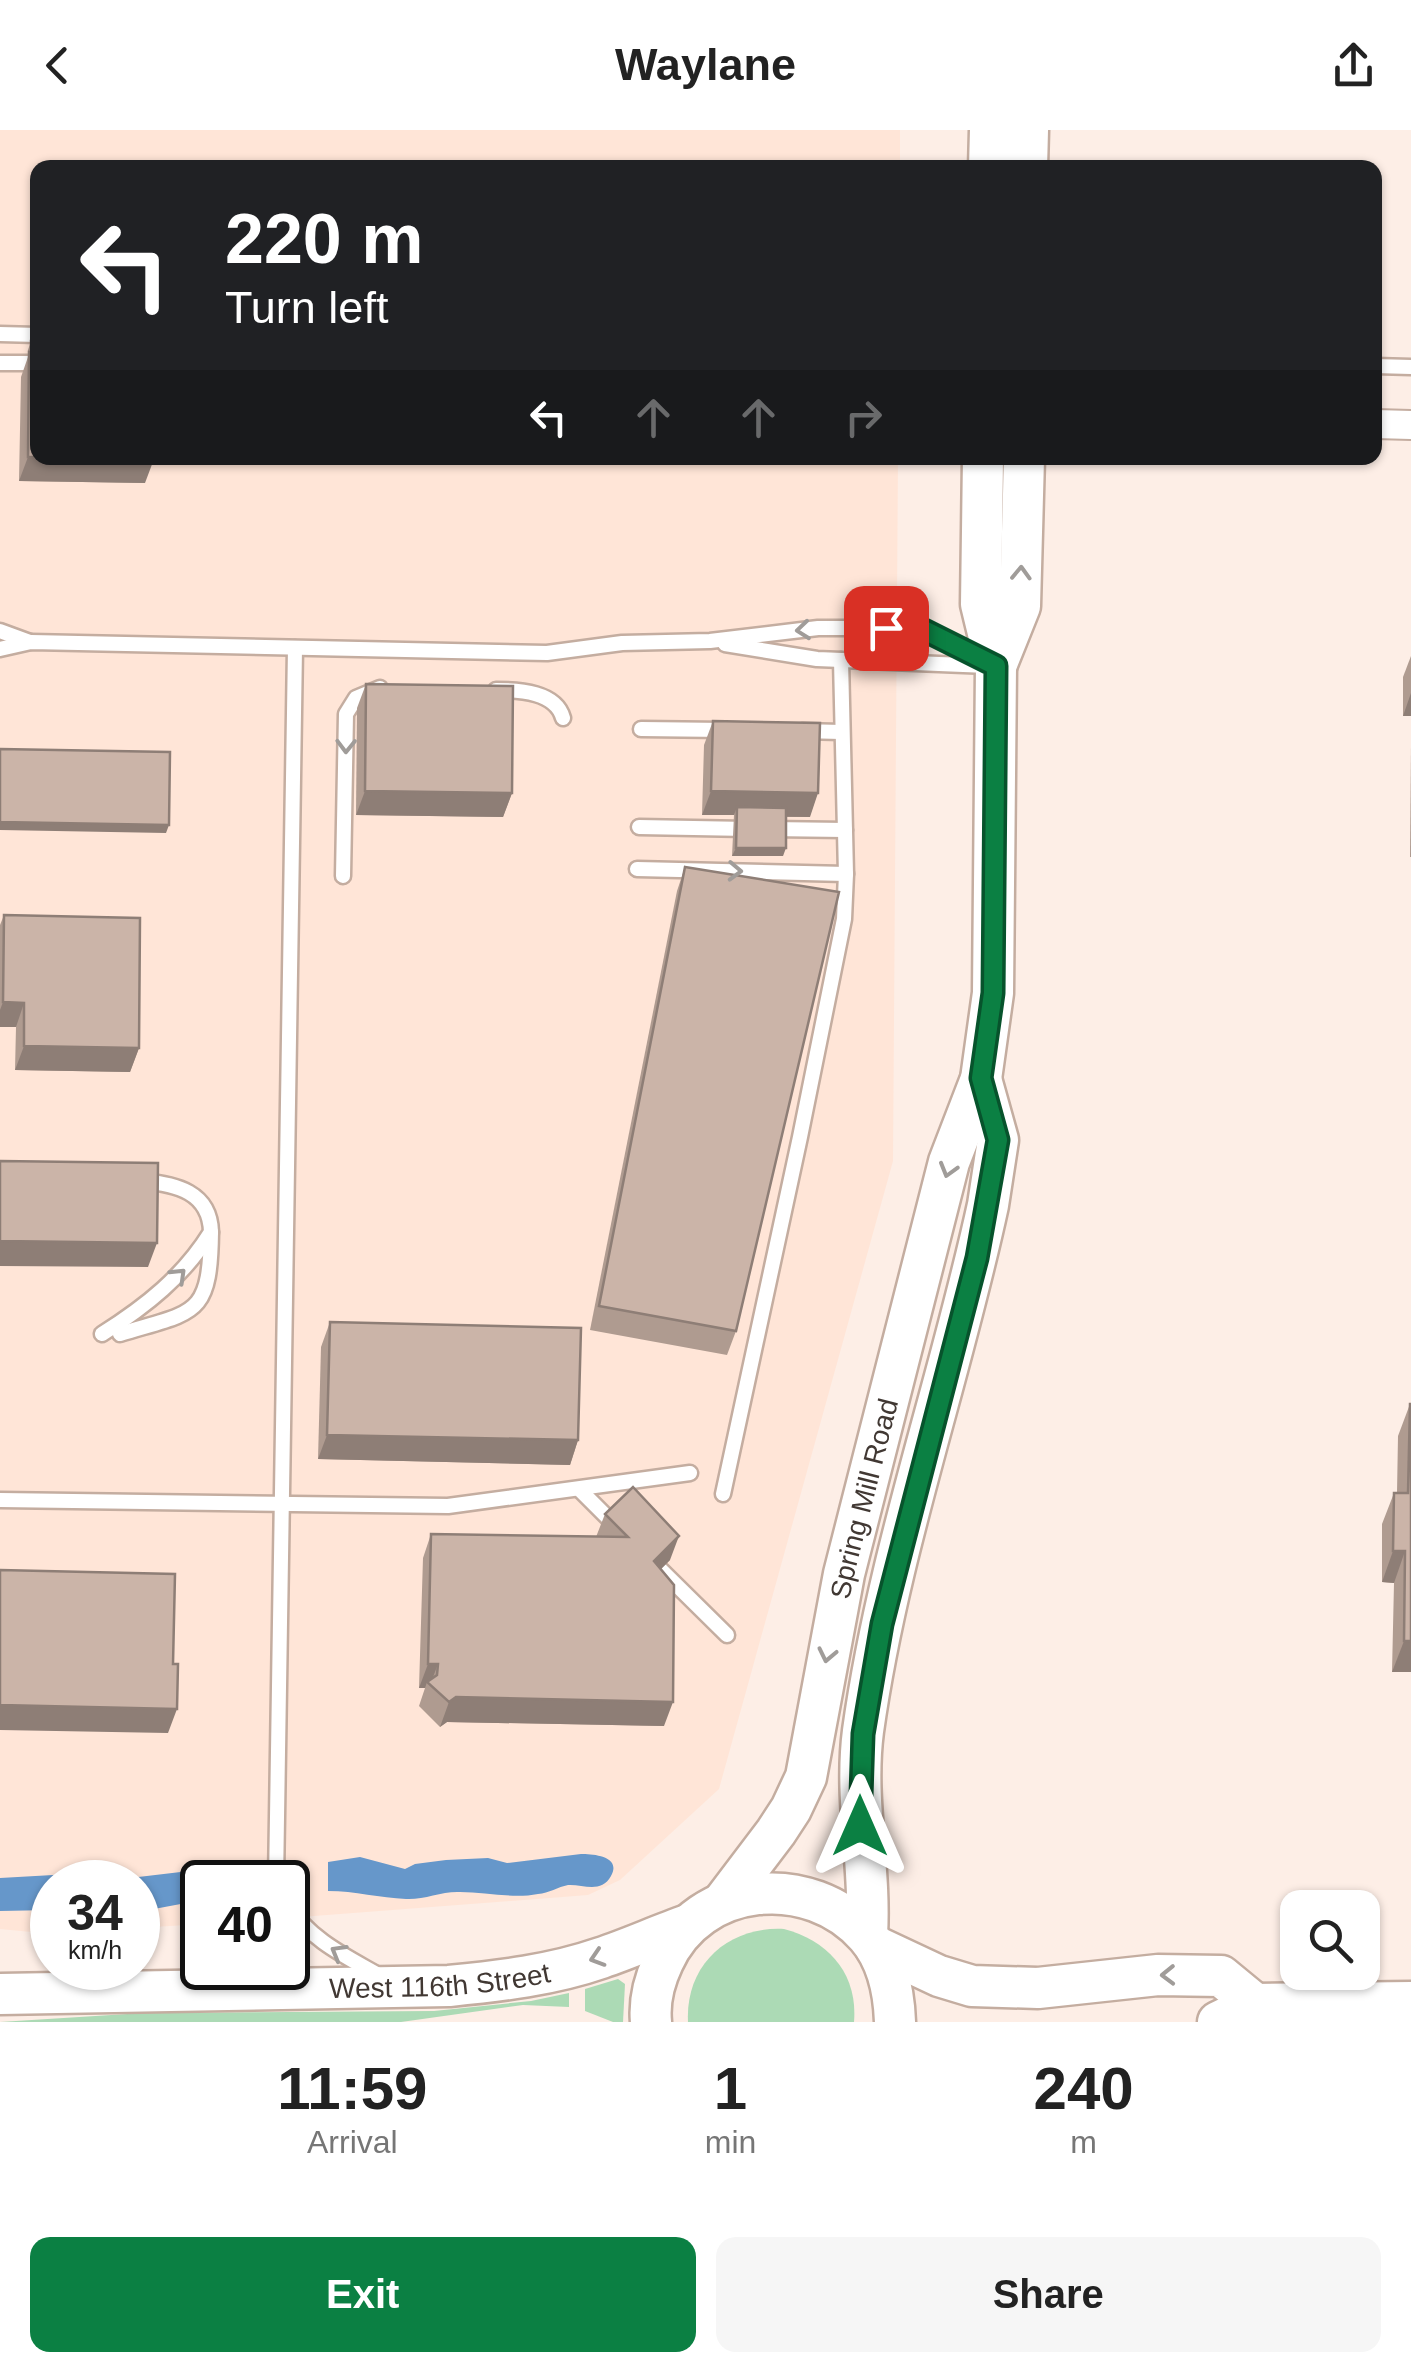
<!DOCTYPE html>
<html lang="en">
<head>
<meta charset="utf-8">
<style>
  body { margin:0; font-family:Arial,sans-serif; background:#f6f6f6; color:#222; height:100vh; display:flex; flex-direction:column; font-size:38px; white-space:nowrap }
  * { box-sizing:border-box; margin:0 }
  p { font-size:32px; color:#767676 }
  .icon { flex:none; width:55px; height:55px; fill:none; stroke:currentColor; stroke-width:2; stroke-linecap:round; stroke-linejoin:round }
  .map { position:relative; height:1892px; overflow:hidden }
  .drawer { display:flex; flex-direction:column; background:#fff; flex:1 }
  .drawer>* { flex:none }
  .top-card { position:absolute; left:30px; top:30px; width:1352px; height:305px; border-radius:20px; box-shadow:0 2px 8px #0004; background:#202124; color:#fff; overflow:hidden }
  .controls { position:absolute; left:1280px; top:1760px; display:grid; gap:20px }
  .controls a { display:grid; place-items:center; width:100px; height:100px; border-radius:20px; background:#fff; box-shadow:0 2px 8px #0004; font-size:50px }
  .speed { position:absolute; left:30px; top:1730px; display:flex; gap:20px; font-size:50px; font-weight:700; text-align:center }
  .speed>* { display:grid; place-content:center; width:130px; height:130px; border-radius:50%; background:#fff; box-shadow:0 2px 8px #0004; line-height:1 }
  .speed small { font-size:25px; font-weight:400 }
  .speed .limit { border:5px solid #111; border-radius:15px; background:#fff; color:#111 }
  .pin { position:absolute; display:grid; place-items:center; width:85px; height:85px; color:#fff; margin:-42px; border-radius:20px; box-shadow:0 5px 15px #0006 }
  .me { position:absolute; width:110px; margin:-55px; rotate:0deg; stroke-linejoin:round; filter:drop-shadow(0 0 8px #0008) }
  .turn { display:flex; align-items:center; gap:35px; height:210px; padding:0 30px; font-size:45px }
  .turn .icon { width:130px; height:130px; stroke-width:2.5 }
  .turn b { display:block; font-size:70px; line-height:85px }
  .lanes { display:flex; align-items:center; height:95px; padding:0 30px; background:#0003; justify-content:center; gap:50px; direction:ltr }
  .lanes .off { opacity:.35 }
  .eta { display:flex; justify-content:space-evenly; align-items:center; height:170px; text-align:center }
  .eta b { font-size:60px; font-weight:700; line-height:70px }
  .cta { display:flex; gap:20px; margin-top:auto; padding:20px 30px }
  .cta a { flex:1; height:115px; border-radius:20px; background:#0b8043; color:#fff; font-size:40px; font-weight:700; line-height:115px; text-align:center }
  .cta a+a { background:#f6f6f6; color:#222 }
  header { display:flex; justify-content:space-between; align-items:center; height:130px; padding:0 30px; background:#fff; font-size:45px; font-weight:700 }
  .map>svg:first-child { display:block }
  .built { fill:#ffe5d7 }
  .green { fill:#acdab5 }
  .water { fill:#6697ca }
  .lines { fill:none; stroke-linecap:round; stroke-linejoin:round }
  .lane-casing { stroke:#c4ada0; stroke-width:19 }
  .street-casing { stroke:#c4ada0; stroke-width:32 }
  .secondary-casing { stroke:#c4ada0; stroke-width:45 }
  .lane { stroke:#fff; stroke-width:14 }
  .street { stroke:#fff; stroke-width:28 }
  .secondary { stroke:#fff; stroke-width:40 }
  .wall { fill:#af9b90 }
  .shaded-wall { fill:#8e7e76 }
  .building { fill:#cbb4a8; stroke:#8e7e76; stroke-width:2.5 }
  .oneway { stroke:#a09c99 }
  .route-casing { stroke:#07532c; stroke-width:25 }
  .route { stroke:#0b8043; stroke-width:18 }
  .labels { text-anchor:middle; stroke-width:8; stroke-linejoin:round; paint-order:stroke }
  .street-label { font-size:28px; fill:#413833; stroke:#fff }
</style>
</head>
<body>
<header><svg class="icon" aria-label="back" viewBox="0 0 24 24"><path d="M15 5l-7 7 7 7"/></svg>Waylane<svg class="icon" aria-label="share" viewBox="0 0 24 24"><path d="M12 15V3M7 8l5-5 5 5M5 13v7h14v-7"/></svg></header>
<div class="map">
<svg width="1411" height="1892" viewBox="0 0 1411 1892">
  <rect width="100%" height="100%" fill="#fdeee6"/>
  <!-- built -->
  <polygon class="built" points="0,0 900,0 900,38 38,38 38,328 898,328 893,1031 719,1659 620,1750 588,1765 288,1788 288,1752 202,1752 202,1794 138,1798 138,1752 52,1752 52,1804 0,1799"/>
  <!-- green -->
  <g class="green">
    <path d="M784,1799c45,12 74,45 70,93h-166c-3,-57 40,-96 96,-93z"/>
    <polygon points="618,1849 625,1854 623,1892 613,1892 585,1881 585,1859"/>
    <polygon points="569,1863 569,1877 523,1875 401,1892 0,1892 143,1883 434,1881 531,1871"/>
  </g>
  <!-- water -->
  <g class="water">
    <path d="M581,1724c12,0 41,2 30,22 -10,18 -28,8 -43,9 -10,2 -19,8 -30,9 -25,5 -52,-2 -78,-2 -18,-1 -36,8 -54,7 -26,-1 -51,-8 -78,-8v-29l32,-5 45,12 10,-5 31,-4 42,-2 19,5z"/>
    <polygon points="206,1739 225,1740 225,1752 202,1752 202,1770 138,1782 138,1752 52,1752 52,1780 0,1781 0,1748 71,1744 113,1750"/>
  </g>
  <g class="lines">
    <defs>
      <g id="lane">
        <polyline points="0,204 38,205"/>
        <polyline points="0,233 38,233"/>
        <polyline points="1375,236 1411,237"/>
        <polyline points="0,501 30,512"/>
        <polyline points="725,514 817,529 988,536"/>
        <polyline points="0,519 31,512 547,523 622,513 710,511 818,498 920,498 989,532"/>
        <path d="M496,560c24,0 60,2 67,28"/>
        <polyline points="641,599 725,600"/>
        <polyline points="802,601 841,602"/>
        <polyline points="639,697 748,699"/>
        <polyline points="770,699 845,700"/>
        <polyline points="637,739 846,744"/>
        <polyline points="343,746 346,584 356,568 380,558"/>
        <path d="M102,1204c44,-28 81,-57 109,-102 -1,-40 -35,-48 -69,-51"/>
        <path d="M120,1204c75,-23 90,-16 91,-102"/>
        <polyline points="580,1360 615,1395"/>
        <polyline points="723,1364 800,1007 844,789 846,744 841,530"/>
        <polyline points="0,1370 448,1376 690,1343"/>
        <polyline points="652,1431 727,1505"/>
        <polyline points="276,1752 295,518"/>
        <path d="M288,1775c22,35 57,51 92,71"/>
      </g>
      <polyline id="street" points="1375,294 1411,295"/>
      <g id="secondary">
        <polyline points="989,38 990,0"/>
        <polyline points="1027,38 1028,0"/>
        <polyline points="996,536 1020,476 1024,328"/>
        <path id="s1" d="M723,1772l53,-70 15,-23 15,-32 38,-203 105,-412 32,-83 12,-86 3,-327 -15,-62 2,-146"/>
        <path d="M867,1805c4,-68 -13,-135 -4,-204 25,-179 87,-350 125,-526l10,-65 -17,-61"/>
        <polyline points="875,1816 939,1846 972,1856 1038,1858 1158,1845 1221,1846 1255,1874"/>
        <path id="s2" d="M0,1864l449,-8c51,-5 103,-11 152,-28 30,-10 58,-23 87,-33"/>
        <path d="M651,1892c-2,-21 3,-41 12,-60 36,-81 147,-91 204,-26 21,24 27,56 28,86"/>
        <polyline points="1218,1892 1255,1874 1411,1872"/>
      </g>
    </defs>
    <!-- lane casing -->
    <use href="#lane" class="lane-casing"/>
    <!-- street casing -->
    <use href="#street" class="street-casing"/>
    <!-- secondary casing -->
    <use href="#secondary" class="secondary-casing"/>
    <!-- lane -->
    <use href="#lane" class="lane"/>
    <!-- street -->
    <use href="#street" class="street"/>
    <!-- secondary -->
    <use href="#secondary" class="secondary"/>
  </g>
  <!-- wall -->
  <g class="wall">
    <polygon points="31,211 145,353 19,351 21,247 28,227 28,220"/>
    <polygon points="1411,526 1411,586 1403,586 1403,547"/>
    <polygon points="366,554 512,663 503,687 356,685 357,578"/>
    <polygon points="713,591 810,687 786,687 783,726 732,726 734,685 702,685 704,615"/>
    <polygon points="1411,615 1411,727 1410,727"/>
    <polygon points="685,737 736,1201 727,1225 590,1200 677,761"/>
    <polygon points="4,785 139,918 130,942 15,940 16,897 0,897 0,795"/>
    <polygon points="330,1192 578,1310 570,1335 318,1329 321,1217"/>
    <polygon points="1410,1274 1411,1274 1411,1542 1392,1542 1394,1453 1382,1452 1382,1394 1394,1363 1397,1363 1398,1306"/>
    <polygon points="605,1384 670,1430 661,1439 664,1596 447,1592 440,1597 419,1576 425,1558 419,1558 423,1428 431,1404 596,1407"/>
  </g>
  <!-- shaded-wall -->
  <g class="shaded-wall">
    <polygon points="28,327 154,329 145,353 19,351"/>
    <polygon points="1411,563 1411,586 1403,586"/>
    <polygon points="365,661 512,663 503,687 356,685"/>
    <polygon points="711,661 818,663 810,687 737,686 737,677 734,685 702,685"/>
    <polygon points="0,692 169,695 166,703 0,700"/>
    <polygon points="736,718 786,718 783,726 732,726"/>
    <polygon points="3,872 24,873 16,897 0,897 0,880"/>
    <polygon points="24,916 139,918 130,942 15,940"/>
    <polygon points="0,1111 157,1113 148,1137 0,1136"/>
    <polygon points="327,1305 578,1310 570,1335 318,1329"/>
    <polygon points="679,1406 670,1430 645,1455 654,1431"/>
    <polygon points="1393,1421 1405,1421 1394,1453 1382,1452"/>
    <polygon points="1404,1511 1411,1511 1411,1542 1392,1542"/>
    <polygon points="428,1534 438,1534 430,1555 427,1552 425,1558 419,1558"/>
    <polygon points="456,1567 673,1572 664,1596 447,1592 440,1597 449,1572"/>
    <polygon points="0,1575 177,1579 168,1603 0,1600"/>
  </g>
  <!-- building -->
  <g class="building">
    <polygon points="31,211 38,211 38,223 31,222"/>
    <polygon points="29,222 38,223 38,327 28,327"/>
    <polygon points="48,328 154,328 154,329"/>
    <polygon points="366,554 513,556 512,663 365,661"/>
    <polygon points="713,591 820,593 818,663 711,661"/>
    <polygon points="0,619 170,622 169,695 0,692"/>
    <polygon points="737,677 786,678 786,718 736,718"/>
    <polygon points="685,737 839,762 736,1201 599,1176"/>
    <polygon points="4,785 140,788 139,918 24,916 24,873 3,872"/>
    <polygon points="0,1031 158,1033 157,1113 0,1111"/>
    <polygon points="330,1192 581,1198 578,1310 327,1305"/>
    <polygon points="1410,1274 1411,1274 1411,1511 1404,1511 1405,1421 1393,1421 1394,1363 1408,1363"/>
    <polygon points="633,1357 679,1406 654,1431 674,1455 673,1572 456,1567 449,1572 427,1552 437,1545 438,1534 428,1534 431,1404 628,1407 605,1384"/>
    <polygon points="0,1440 175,1444 173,1534 178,1534 177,1579 0,1575"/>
  </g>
  <!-- one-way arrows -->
  <defs><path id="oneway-chevron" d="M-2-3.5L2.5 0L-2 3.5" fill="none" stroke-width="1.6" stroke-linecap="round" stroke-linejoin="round" transform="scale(2.5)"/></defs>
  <g class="oneway">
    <use href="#oneway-chevron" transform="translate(1021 443) rotate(-88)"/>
    <use href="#oneway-chevron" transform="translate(803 500) rotate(174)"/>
    <use href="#oneway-chevron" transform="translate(346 616) rotate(91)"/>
    <use href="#oneway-chevron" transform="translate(735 741) rotate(2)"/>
    <use href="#oneway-chevron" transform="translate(948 1040) rotate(106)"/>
    <use href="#oneway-chevron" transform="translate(179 1145) rotate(-44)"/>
    <use href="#oneway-chevron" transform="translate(827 1525) rotate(102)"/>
    <use href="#oneway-chevron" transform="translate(338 1822) rotate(-150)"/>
    <use href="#oneway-chevron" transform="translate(597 1828) rotate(162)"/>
    <use href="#oneway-chevron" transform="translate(1168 1845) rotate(179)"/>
  </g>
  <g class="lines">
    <defs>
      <polyline id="route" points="860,1696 863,1604 882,1494 977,1128 998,1010 981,948 993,863 996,536 920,498 886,498"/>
    </defs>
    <!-- route casing -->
    <use href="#route" class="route-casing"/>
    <!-- route -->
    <use href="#route" class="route"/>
  </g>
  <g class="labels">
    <!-- street labels -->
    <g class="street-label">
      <text dy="10" stroke="none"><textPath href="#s1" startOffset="435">Spring Mill Road</textPath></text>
      <text dy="10" stroke="none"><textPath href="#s2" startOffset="440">West 116th Street</textPath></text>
    </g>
  </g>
</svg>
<div class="controls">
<a><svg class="icon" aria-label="search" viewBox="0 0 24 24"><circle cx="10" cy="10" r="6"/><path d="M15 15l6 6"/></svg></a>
</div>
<div class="speed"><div>34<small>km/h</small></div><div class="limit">40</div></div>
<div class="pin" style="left:886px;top:498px;background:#d93025"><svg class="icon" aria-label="arrive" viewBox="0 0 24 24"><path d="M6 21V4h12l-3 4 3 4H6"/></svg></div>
<svg class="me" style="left:860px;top:1696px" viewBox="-20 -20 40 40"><path d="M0-17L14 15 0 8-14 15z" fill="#0b8043" stroke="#fff" stroke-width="4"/></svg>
<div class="top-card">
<div class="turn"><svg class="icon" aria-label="left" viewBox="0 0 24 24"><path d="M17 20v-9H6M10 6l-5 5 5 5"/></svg><div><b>220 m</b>Turn left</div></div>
<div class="lanes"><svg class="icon" aria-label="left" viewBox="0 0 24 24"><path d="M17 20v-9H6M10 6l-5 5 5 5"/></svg><svg class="icon off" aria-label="ahead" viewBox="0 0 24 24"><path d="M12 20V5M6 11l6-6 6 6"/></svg><svg class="icon off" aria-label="ahead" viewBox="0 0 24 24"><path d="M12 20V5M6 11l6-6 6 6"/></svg><svg class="icon off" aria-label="right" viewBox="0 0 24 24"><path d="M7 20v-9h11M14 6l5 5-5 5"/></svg></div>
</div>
</div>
<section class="drawer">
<div class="eta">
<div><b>11:59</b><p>Arrival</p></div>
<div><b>1</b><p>min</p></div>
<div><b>240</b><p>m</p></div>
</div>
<div class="cta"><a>Exit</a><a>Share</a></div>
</section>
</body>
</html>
